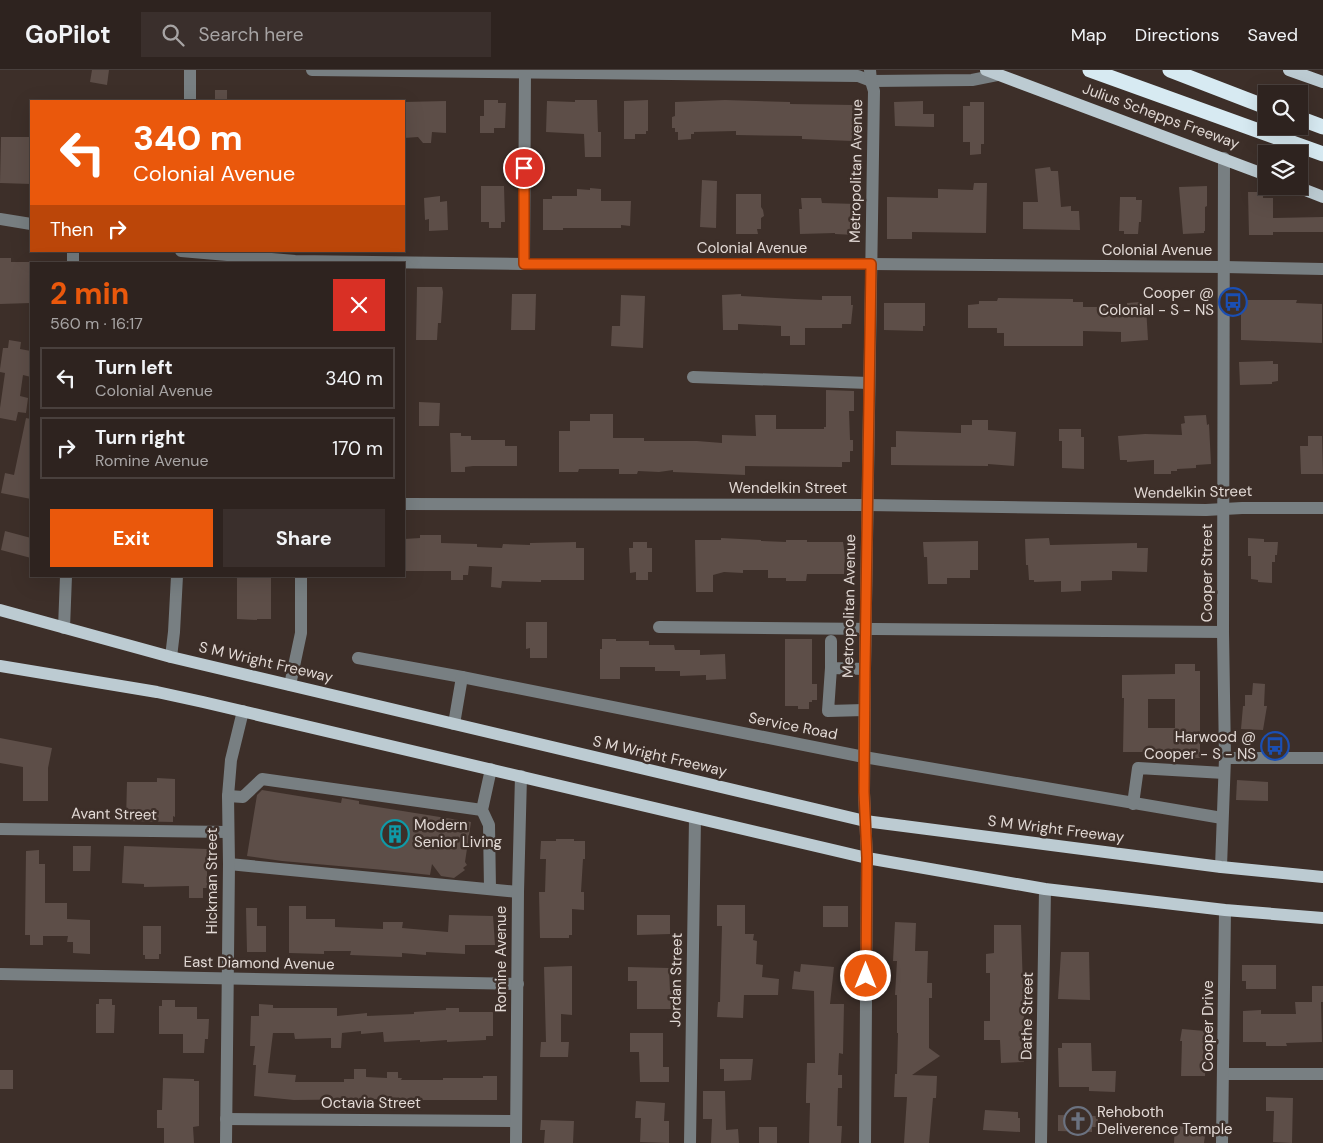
<!DOCTYPE html>
<html lang="en">
<head>
<meta charset="utf-8">
<style>
  body { margin:0; font-family:"DM Sans",sans-serif; background:#3a2f2c; color:#f1f3f6; height:100vh; display:flex; flex-direction:column; font-size:19px; white-space:nowrap }
  * { box-sizing:border-box; margin:0 }
  p { font-size:16px; color:#a7a4a4 }
  .icon { flex:none; width:28px; height:28px; fill:none; stroke:currentColor; stroke-width:2; stroke-linecap:round; stroke-linejoin:round }
  .map { position:relative; flex:1; overflow:hidden }
  .panel { position:absolute; left:30px; top:192px; width:375px; height:315px; display:flex; flex-direction:column; background:#2e231f; border-radius:0px; box-shadow:0 5px 20px #0002,0 0 0 1px #49403d }
  .panel>* { flex:none }
  .hud { position:absolute; left:30px; top:30px; width:375px; height:152px; border-radius:0px; box-shadow:0 5px 20px #0002,0 0 0 1px #49403d; background:#ea580c; color:#fff; overflow:hidden }
  .tools { position:absolute; left:1258px; top:15px; display:grid; gap:10px }
  .tools a { display:grid; place-items:center; width:50px; height:50px; border-radius:0px; background:#2e231f; box-shadow:0 5px 20px #0002,0 0 0 1px #49403d; font-size:25px }
  .pin { position:absolute; display:grid; place-items:center; width:42px; height:42px; color:#fff; margin:-21px; border:2px solid #fff; border-radius:50%; box-shadow:0 1px 5px #0007 }
  .me { position:absolute; width:55px; margin:-28px; rotate:0deg; stroke-linejoin:round; filter:drop-shadow(0 0 4px #0008) }
  .turn { display:flex; align-items:center; gap:18px; height:105px; padding:0 20px; font-size:22px }
  .turn .icon { width:65px; height:65px; stroke-width:2.5 }
  .turn b { display:block; font-size:35px; line-height:42px }
  .then { display:flex; align-items:center; height:48px; padding:0 20px; background:#0003; gap:10px; font-size:19px }
  .round { display:grid; place-items:center; flex:none; width:52px; height:52px; border-radius:0px; background:#3a2f2c }
  .headline { display:flex; align-items:center; justify-content:space-between; height:85px; padding:0 20px }
  h1 { font-size:30px; font-weight:700; line-height:38px; color:#ea580c }
  .primary-button { display:flex; gap:10px; margin-top:auto; padding:10px 20px }
  .primary-button a { flex:1; height:58px; border-radius:0px; background:#ea580c; color:#fff; font-size:20px; font-weight:700; line-height:58px; text-align:center }
  .primary-button a+a { background:#3a2f2c; color:#f1f3f6 }
  ul { padding:0; list-style:none }
  li { display:flex; align-items:center; gap:15px; height:62px; margin:0 10px 8px; padding:0 10px; border:2px solid #49403d; border-radius:0px }
  li div { flex:1 }
  li b { display:block; font-size:19px }
  li em { font-style:normal }
  header { display:flex; align-items:center; gap:30px; box-sizing:border-box; height:70px; padding:0 25px; background:#2e231f; border-bottom:1px solid #49403d }
  header strong { font-size:24px }
  nav { display:flex; gap:28px; margin-inline-start:auto; font-size:18px }
  .search { width:350px; height:45px; background:#3a2f2c; display:flex; align-items:center; gap:12px; box-sizing:border-box; padding:0 18px; border-radius:0px; color:#a7a4a4; font-size:19px }
  .map>svg:first-child { display:block }
  .building { fill:#5d4e48; fill-rule:evenodd }
  .lines { fill:none; stroke-linecap:round; stroke-linejoin:round }
  .minor { stroke:#787f82; stroke-width:12 }
  .major { stroke:#bccbd2; stroke-width:12 }
  .highway { stroke:#d7eaf2; stroke-width:15 }
  .route-casing { stroke:#983908; stroke-width:12 }
  .route { stroke:#ea580c; stroke-width:9 }
  .labels { text-anchor:middle; stroke-width:5; stroke-linejoin:round; paint-order:stroke }
  .street-label { font-size:15px; fill:#e2d9d5; stroke:#3d2f29 }
  .poi-label { font-size:15px; fill:#e2d9d5; stroke:#3d2f29; text-anchor:end }
</style>
</head>
<body>
<header>
<strong>GoPilot</strong>
<div class="search"><svg class="icon" aria-label="search" viewBox="0 0 24 24"><circle cx="10" cy="10" r="6"/><path d="M15 15l6 6"/></svg>Search here</div>
<nav><a>Map</a><a>Directions</a><a>Saved</a></nav>
</header>
<div class="map">
<svg width="1323" height="1073" viewBox="0 0 1323 1073">
  <rect width="100%" height="100%" fill="#3d2f29"/>
  <!-- building -->
  <g class="building">
    <polygon points="92,0 109,0 107,15 90,12"/>
    <rect x="215" y="20" width="12" height="11"/>
    <polygon points="484,30 498,30 498,33 506,33 505,58 494,58 494,63 480,63 480,46 484,46"/>
    <polygon points="575,30 597,30 598,62 601,62 601,87 585,87 584,64 546,62 547,31 575,32"/>
    <polygon points="648,30 648,61 646,61 646,64 635,64 635,69 624,69 624,31"/>
    <polygon points="725,30 790,32 790,34 853,35 852,71 802,69 802,66 736,65 736,61 694,62 694,64 691,64 691,69 678,70 678,62 675,62 675,58 672,58 672,47 675,46 675,32"/>
    <polygon points="446,31 446,63 432,62 431,73 423,73 418,67 404,68 404,32"/>
    <polygon points="923,31 923,44 934,44 934,57 895,56 894,32"/>
    <polygon points="970,32 984,32 984,74 981,74 981,84 970,85 970,72 963,72 963,36 970,36"/>
    <polygon points="1,67 31,67 31,114 0,113"/>
    <polygon points="1050,97 1051,101 1058,101 1061,137 1071,136 1071,141 1079,141 1080,160 1023,159 1023,132 1038,132 1035,99"/>
    <polygon points="702,110 717,111 716,158 700,157"/>
    <polygon points="974,113 987,113 986,163 912,162 912,169 887,169 887,127 938,128 938,119 973,120"/>
    <polygon points="481,116 504,116 505,152 501,152 501,158 489,158 489,152 481,152"/>
    <polygon points="1207,116 1207,136 1205,137 1205,161 1204,161 1204,163 1183,164 1179,117"/>
    <polygon points="590,118 601,119 601,131 631,131 630,156 621,155 621,158 563,158 563,160 543,160 543,129 552,129 552,126 577,126 577,119 590,120"/>
    <polygon points="1248,122 1263,122 1263,128 1273,128 1273,148 1323,147 1323,162 1273,162 1273,165 1249,165"/>
    <polygon points="736,124 761,124 761,137 763,140 764,146 761,148 761,159 757,159 758,164 736,164"/>
    <polygon points="440,126 440,132 447,131 448,160 429,161 429,149 425,150 424,128"/>
    <polygon points="1120,127 1136,127 1136,130 1142,130 1141,152 1139,152 1138,164 1124,164 1124,161 1119,161"/>
    <polygon points="801,128 821,128 822,133 857,134 856,165 835,164 835,163 800,164 799,139 802,139"/>
    <polygon points="0,188 11,188 11,192 31,192 31,233 0,234"/>
    <polygon points="417,217 442,217 443,222 441,253 438,253 437,270 416,270"/>
    <polygon points="512,224 536,224 535,260 511,260"/>
    <polygon points="741,224 741,226 795,229 822,230 822,226 851,226 851,235 853,235 851,254 842,254 842,258 805,258 805,275 790,275 790,266 781,266 781,256 738,254 738,260 723,260 722,225"/>
    <polygon points="621,225 645,226 643,278 611,276 612,256 620,256"/>
    <polygon points="998,228 1073,229 1073,232 1083,232 1083,237 1104,237 1104,234 1127,235 1127,233 1141,232 1141,237 1146,237 1148,270 1121,272 1121,262 1083,261 1083,276 1004,276 1004,263 997,263 997,258 968,258 968,235 979,234 979,231 997,231"/>
    <polygon points="1241,230 1297,230 1296,233 1322,234 1322,273 1241,270"/>
    <polygon points="884,233 925,233 925,256 923,256 923,261 884,260"/>
    <polygon points="9,270 21,272 20,279 31,281 31,307 23,305 20,326 28,328 26,343 18,342 16,351 0,348 0,338 5,303 0,302 0,299 3,278 8,278"/>
    <polygon points="1273,291 1273,294 1278,294 1278,311 1272,312 1272,314 1240,315 1239,292"/>
    <polygon points="826,320 854,321 854,341 849,341 850,370 853,370 853,381 850,381 850,392 842,392 842,397 745,396 745,405 673,402 673,400 659,402 638,401 637,404 619,404 619,399 579,399 578,402 559,402 559,361 570,361 570,351 590,351 590,344 613,344 613,368 644,368 644,371 697,371 722,373 722,365 756,366 755,345 776,345 776,359 824,359 824,357 826,357"/>
    <polygon points="419,332 440,333 439,356 419,356"/>
    <polygon points="1206,345 1207,355 1209,354 1211,394 1196,395 1196,398 1177,399 1177,401 1171,401 1171,404 1154,404 1154,390 1127,392 1127,390 1120,390 1118,366 1145,364 1182,365 1181,354 1185,353 1184,346"/>
    <polygon points="26,348 31,349 31,429 1,423 5,403 14,405"/>
    <polygon points="972,350 988,350 988,360 1016,362 1014,396 988,394 988,396 891,395 891,377 896,377 896,361 961,363 961,355 972,355"/>
    <polygon points="1059,359 1081,359 1081,367 1084,367 1084,399 1062,398 1062,371 1059,371"/>
    <polygon points="450,363 461,363 461,366 471,366 471,370 505,370 505,376 517,376 517,396 473,396 465,397 465,402 451,402"/>
    <polygon points="1308,366 1322,366 1323,404 1301,404 1300,376 1308,376"/>
    <polygon points="5,461 31,468 31,488 1,480"/>
    <polygon points="420,465 441,465 441,473 477,474 477,477 502,478 503,474 530,475 530,473 576,472 576,478 584,478 584,510 541,510 541,512 502,511 501,518 491,517 492,497 469,496 468,505 463,505 463,510 451,510 451,501 404,501 404,469 420,468"/>
    <polygon points="721,468 761,470 761,471 786,472 786,470 807,470 807,472 843,472 845,486 844,504 807,504 806,511 786,511 786,508 768,508 768,500 743,500 743,503 724,502 713,505 713,522 696,522 695,470 721,470"/>
    <polygon points="1049,468 1050,475 1137,473 1137,478 1148,478 1147,502 1112,501 1112,510 1081,511 1081,521 1061,522 1061,511 1034,512 1034,510 1029,510 1028,495 1026,495 1025,469"/>
    <polygon points="1248,468 1264,469 1264,472 1278,472 1277,485 1275,485 1275,492 1272,492 1272,513 1258,512 1258,510 1251,509 1251,486 1248,486"/>
    <polygon points="978,471 978,500 970,500 970,508 947,508 947,514 928,514 927,487 924,487 923,472"/>
    <polygon points="633,472 647,472 647,478 652,478 652,502 648,502 648,510 636,510 636,502 630,503 629,478 633,478"/>
    <polygon points="237,506 268,506 268,508 271,508 271,549 257,549 257,550 237,549"/>
    <polygon points="526,552 547,552 547,588 530,588 530,578 526,579"/>
    <polygon points="602,569 616,569 616,571 649,571 649,575 674,575 675,580 700,580 700,585 725,584 726,609 706,610 706,605 680,606 680,601 655,601 655,597 620,597 620,609 600,609 600,579 602,579"/>
    <polygon points="785,569 812,569 812,614 817,614 817,630 812,630 812,632 809,632 809,639 798,639 798,636 785,636"/>
    <path d="M1175,594h20v7h5v87h-25v-6h-52l1,-54h-2v-23l53,-1zM1148,629h27v29h-27z"/>
    <polygon points="1253,613 1265,614 1264,636 1267,636 1263,660 1241,659 1243,636 1245,636 1245,625 1252,625"/>
    <polygon points="0,668 52,678 48,698 48,731 23,731 23,697 0,693"/>
    <polygon points="157,708 175,709 175,747 173,746 173,752 126,751 127,712 157,712"/>
    <polygon points="1237,710 1268,712 1268,731 1236,730"/>
    <polygon points="262,720 341,733 342,728 359,731 359,734 471,752 465,792 467,795 463,798 465,800 454,808 441,806 432,794 430,805 384,800 282,791 247,786 257,725"/>
    <polygon points="556,769 574,769 574,771 585,771 585,789 583,789 581,822 584,822 584,840 572,839 572,865 569,865 569,868 540,868 539,822 545,822 546,789 540,789 541,771 556,771"/>
    <polygon points="73,776 91,776 90,801 73,801"/>
    <polygon points="124,776 207,779 207,818 203,818 203,828 189,828 189,816 144,817 144,814 122,813"/>
    <polygon points="39,780 39,794 45,794 45,833 67,833 67,849 90,850 90,884 73,883 73,872 67,872 68,866 43,866 43,875 30,875 30,865 25,865 26,781"/>
    <polygon points="717,835 745,835 745,864 754,864 753,870 757,871 756,894 763,895 762,907 779,909 778,925 744,925 743,948 717,947 718,932 720,932 722,856 717,856"/>
    <polygon points="289,836 306,836 306,849 335,849 335,857 383,859 383,852 403,852 402,858 448,862 449,845 493,846 495,875 465,875 465,884 426,882 426,885 402,883 402,887 350,885 351,881 324,881 324,884 289,883"/>
    <rect x="823" y="836" width="25" height="21"/>
    <polygon points="246,838 257,838 257,856 266,856 266,882 247,882"/>
    <polygon points="637,845 670,845 670,864 637,865"/>
    <polygon points="895,852 916,853 915,881 928,881 927,913 932,913 932,928 929,928 929,978 940,986 912,1005 937,1006 936,1028 933,1028 929,1073 904,1073 907,1027 894,1027 895,1004 897,1004 898,963 897,963 897,925 895,925 897,891 893,891"/>
    <polygon points="994,855 1021,855 1024,952 1025,952 1025,971 1023,971 1024,992 1001,993 1000,970 984,970 984,951 990,951 990,903 986,903 986,884 994,883"/>
    <polygon points="143,856 161,856 161,884 159,884 159,889 145,889 145,885 143,885"/>
    <polygon points="1061,882 1089,882 1090,930 1058,929"/>
    <polygon points="801,894 834,897 830,934 844,934 843,984 839,983 838,1005 842,1005 842,1018 838,1018 837,1056 842,1056 841,1073 809,1073 810,1033 806,1033 806,1026 807,993 815,993 814,921 792,919 794,901 800,902"/>
    <polygon points="1242,895 1276,895 1276,919 1246,919 1246,911 1242,911"/>
    <polygon points="572,896 572,945 561,944 561,972 569,972 568,987 540,987 541,972 546,972 544,897"/>
    <polygon points="628,897 669,898 670,921 672,921 672,939 637,939 637,911 628,911"/>
    <polygon points="1312,916 1323,916 1323,932 1321,932 1322,972 1286,973 1287,976 1266,976 1266,972 1243,972 1243,941 1261,940 1261,944 1296,944 1295,932 1312,932"/>
    <polygon points="99,929 112,929 112,935 115,935 114,963 96,963 96,934 99,934"/>
    <polygon points="162,930 175,930 175,937 197,937 197,949 209,949 208,969 205,969 204,983 183,983 183,964 159,964 159,936 162,936"/>
    <polygon points="259,934 273,935 273,938 337,938 337,946 367,943 367,946 414,944 414,942 446,940 446,938 459,938 459,942 493,942 493,966 486,966 486,970 447,972 447,970 420,972 420,970 384,972 383,962 361,964 361,961 342,963 341,978 331,978 331,968 295,969 294,963 273,963 268,1003 296,1005 295,1012 344,1012 344,1009 354,1009 354,999 366,999 366,1007 387,1008 387,1002 398,1002 398,1008 402,1008 401,1010 443,1010 443,1008 483,1008 483,1006 497,1006 497,1030 399,1030 399,1032 385,1032 385,1029 294,1030 254,1026 256,995 253,995 255,976 250,976 251,946 259,946"/>
    <polygon points="1182,959 1205,961 1203,988 1206,988 1205,1006 1181,1006 1182,971 1180,971"/>
    <polygon points="630,963 663,963 663,997 669,997 669,1012 640,1012 639,982 630,982"/>
    <polygon points="1062,973 1091,973 1092,1001 1116,1001 1115,1022 1089,1021 1089,1017 1059,1017 1058,978 1062,978"/>
    <polygon points="720,989 753,989 751,1010 724,1011 724,999 720,999"/>
    <rect x="0" y="1000" width="13" height="19"/>
    <polygon points="163,1008 194,1009 194,1011 199,1011 199,1056 193,1057 194,1073 164,1073 164,1058 157,1058 157,1040 162,1040"/>
    <polygon points="703,1021 725,1021 726,1060 738,1059 739,1073 711,1073 712,1049 703,1049"/>
    <polygon points="1266,1027 1293,1028 1292,1073 1273,1072 1274,1041 1266,1041"/>
    <polygon points="636,1031 665,1033 664,1051 669,1051 669,1073 640,1072 641,1048 635,1048"/>
    <polygon points="985,1040 1018,1042 1018,1048 1020,1048 1020,1062 983,1060"/>
    <polygon points="1058,1045 1098,1046 1098,1057 1092,1057 1092,1062 1058,1061"/>
    <polygon points="541,1050 574,1051 573,1073 544,1073 545,1060 540,1060"/>
    <polygon points="1175,1056 1206,1058 1204,1073 1174,1073"/>
    <rect x="759" y="1057" width="18" height="16"/>
  </g>
  <g class="lines">
    <!-- minor -->
    <g class="minor">
      <polyline points="312,0 858,6 871,11 972,10 997,5"/>
      <polyline points="190,31 190,0"/>
      <polyline points="0,149 31,154"/>
      <polyline points="181,181 295,191 524,194 871,194 1224,197 1323,199"/>
      <polyline points="73,194 73,181"/>
      <polyline points="524,194 525,0"/>
      <polyline points="693,307 869,313"/>
      <polyline points="404,434 867,435 1206,440 1242,438 1323,438"/>
      <polyline points="659,557 1223,562"/>
      <polyline points="64,558 66,506"/>
      <polyline points="831,571 831,598 865,599"/>
      <polyline points="171,587 174,562 177,506"/>
      <polyline points="358,588 462,607 864,687 1222,748"/>
      <polyline points="831,598 828,641 864,640"/>
      <polyline points="290,615 301,563 301,506"/>
      <polyline points="454,654 462,607"/>
      <polyline points="1225,688 1323,688"/>
      <polyline points="228,726 243,727 262,709 482,740"/>
      <polyline points="1133,734 1138,698 1224,703"/>
      <polyline points="0,759 228,762"/>
      <polyline points="229,794 518,822"/>
      <polyline points="1221,797 1225,688 1223,562 1224,88"/>
      <polyline points="490,819 489,755 482,740 491,699"/>
      <polyline points="0,904 518,914"/>
      <polyline points="1224,1004 1323,1004"/>
      <polyline points="226,1049 516,1051"/>
      <polyline points="226,1073 229,794 228,726 231,690 243,641"/>
      <polyline points="516,1073 518,822 521,706"/>
      <polyline points="690,1073 695,748"/>
      <polyline points="865,1073 867,788 864,723 865,599 874,21 871,11 870,0"/>
      <polyline points="1041,1073 1045,819"/>
      <polyline points="1222,1073 1225,840"/>
    </g>
    <!-- major -->
    <g class="major">
      <polyline points="986,0 1266,105"/>
      <polyline points="1289,0 1323,12"/>
      <polyline points="1295,116 1323,127"/>
      <polyline points="0,540 171,587 865,751 1221,797 1323,807"/>
      <polyline points="0,596 157,622 203,632 867,788 1045,819 1225,840 1323,848"/>
    </g>
    <!-- highway -->
    <g class="highway">
      <polyline points="1090,0 1323,84"/>
      <polyline points="1170,0 1266,37"/>
      <polyline points="1299,48 1323,57"/>
    </g>
  </g>
  <g class="lines">
    <defs>
      <polyline id="route" points="524,98 524,194 871,194 865,600 864,722 867,788 866,906"/>
    </defs>
    <!-- route casing -->
    <use href="#route" class="route-casing"/>
    <!-- route -->
    <use href="#route" class="route"/>
  </g>
  <!-- icons -->
  <defs>
    <symbol id="bus-ring" viewBox="-11 -11 22 22"><circle r="9.5" fill="#3d2f29" stroke="#1a4fb4" stroke-width="1.5"/><path d="M-5-6H5V4H4V6H2V4H-2V6H-4V4H-5ZM-3.5-4V0h7V-4ZM-3.5 1.2v1.5H-2V1.2ZM2 1.2v1.5H3.5V1.2Z" fill="#1a4fb4"/></symbol>
    <symbol id="building-ring" viewBox="-11 -11 22 22"><circle r="9.5" fill="#3d2f29" stroke="#0f9aa8" stroke-width="1.5"/><path d="M-4-6H4V6H1V3H-1V6H-4ZM-2.5-4.3h1.7v1.8h-1.7ZM.8-4.3h1.7v1.8H.8ZM-2.5-1h1.7V.8h-1.7ZM.8-1h1.7V.8H.8Z" fill="#0f9aa8"/></symbol>
    <symbol id="church-ring" viewBox="-11 -11 22 22"><circle r="9.5" fill="#3d2f29" stroke="#6b7280" stroke-width="1.5"/><path d="M-1.2-6h2.4v3.5h3.3v2.4h-3.3V6h-2.4V-.1h-3.3v-2.4h3.3Z" fill="#6b7280"/></symbol>
  </defs>
  <g fill-rule="evenodd">
    <use href="#bus-ring" x="1217" y="216" width="32" height="32"/>
    <use href="#bus-ring" x="1259" y="660" width="32" height="32"/>
    <use href="#building-ring" x="379" y="748" width="32" height="32"/>
    <use href="#church-ring" x="1062" y="1035" width="32" height="32"/>
  </g>
  <g class="labels">
    <!-- street labels -->
    <g class="street-label">
      <text transform="translate(1161 46) rotate(20)" y="5">Julius Schepps Freeway</text>
      <text transform="translate(856 101) rotate(-89)" y="5">Metropolitan Avenue</text>
      <text x="752" y="183">Colonial Avenue</text>
      <text x="1157" y="185">Colonial Avenue</text>
      <text x="788" y="423">Wendelkin Street</text>
      <text transform="translate(1193 422) rotate(-1)" y="5">Wendelkin Street</text>
      <text transform="translate(1207 503) rotate(-90)" y="5">Cooper Street</text>
      <text transform="translate(849 536) rotate(-89)" y="5">Metropolitan Avenue</text>
      <text transform="translate(266 592) rotate(13)" y="5">S M Wright Freeway</text>
      <text transform="translate(793 656) rotate(11)" y="5">Service Road</text>
      <text transform="translate(660 686) rotate(13)" y="5">S M Wright Freeway</text>
      <text transform="translate(114 744) rotate(1)" y="5">Avant Street</text>
      <text transform="translate(1056 759) rotate(7)" y="5">S M Wright Freeway</text>
      <text transform="translate(212 811) rotate(-90)" y="5">Hickman Street</text>
      <text transform="translate(501 889) rotate(-90)" y="5">Romine Avenue</text>
      <text transform="translate(259 893) rotate(1)" y="5">East Diamond Avenue</text>
      <text transform="translate(676 910) rotate(-89)" y="5">Jordan Street</text>
      <text transform="translate(1027 946) rotate(-89)" y="5">Dathe Street</text>
      <text transform="translate(1208 956) rotate(-90)" y="5">Cooper Drive</text>
      <text x="371" y="1038">Octavia Street</text>
    </g>
    <!-- poi labels -->
    <g class="poi-label">
      <text x="1214" y="228">Cooper @<tspan x="1214" dy="17">Colonial - S - NS</tspan></text>
      <text x="1256" y="672">Harwood @<tspan x="1256" dy="17">Cooper - S - NS</tspan></text>
      <text x="414" y="760" text-anchor="start">Modern<tspan x="414" dy="17">Senior Living</tspan></text>
      <text x="1097" y="1047" text-anchor="start">Rehoboth<tspan x="1097" dy="17">Deliverence Temple</tspan></text>
    </g>
  </g>
</svg>
<div class="tools">
<a><svg class="icon" aria-label="search" viewBox="0 0 24 24"><circle cx="10" cy="10" r="6"/><path d="M15 15l6 6"/></svg></a>
<a><svg class="icon" aria-label="layers" viewBox="0 0 24 24"><path d="M12 4l9 5-9 5-9-5zM3 14l9 5 9-5"/></svg></a>
</div>
<div class="pin" style="left:524px;top:98px;background:#d93025"><svg class="icon" aria-label="arrive" viewBox="0 0 24 24"><path d="M6 21V4h12l-3 4 3 4H6"/></svg></div>
<svg class="me" style="left:866px;top:906px" viewBox="-20 -20 40 40"><circle r="17" fill="#ea580c" stroke="#fff" stroke-width="3"/><path d="M0-11L8 9 0 5-8 9z" fill="#fff"/></svg>
<div class="hud">
<div class="turn"><svg class="icon" aria-label="left" viewBox="0 0 24 24"><path d="M17 20v-9H6M10 6l-5 5 5 5"/></svg><div><b>340 m</b>Colonial Avenue</div></div>
<div class="then">Then<svg class="icon" aria-label="right" viewBox="0 0 24 24"><path d="M7 20v-9h11M14 6l5 5-5 5"/></svg></div>
</div>
<section class="panel">
<div class="headline"><div><h1>2 min</h1><p>560 m · 16:17</p></div><a class="round" style="background:#d93025;color:#fff"><svg class="icon" aria-label="close" viewBox="0 0 24 24"><path d="M6 6l12 12M18 6L6 18"/></svg></a></div>
<ul>
<li><svg class="icon" aria-label="left" viewBox="0 0 24 24"><path d="M17 20v-9H6M10 6l-5 5 5 5"/></svg><div><b>Turn left</b><p>Colonial Avenue</p></div><em>340 m</em></li>
<li><svg class="icon" aria-label="right" viewBox="0 0 24 24"><path d="M7 20v-9h11M14 6l5 5-5 5"/></svg><div><b>Turn right</b><p>Romine Avenue</p></div><em>170 m</em></li>
</ul>
<div class="primary-button"><a>Exit</a><a>Share</a></div>
</section>
</div>
</body>
</html>
